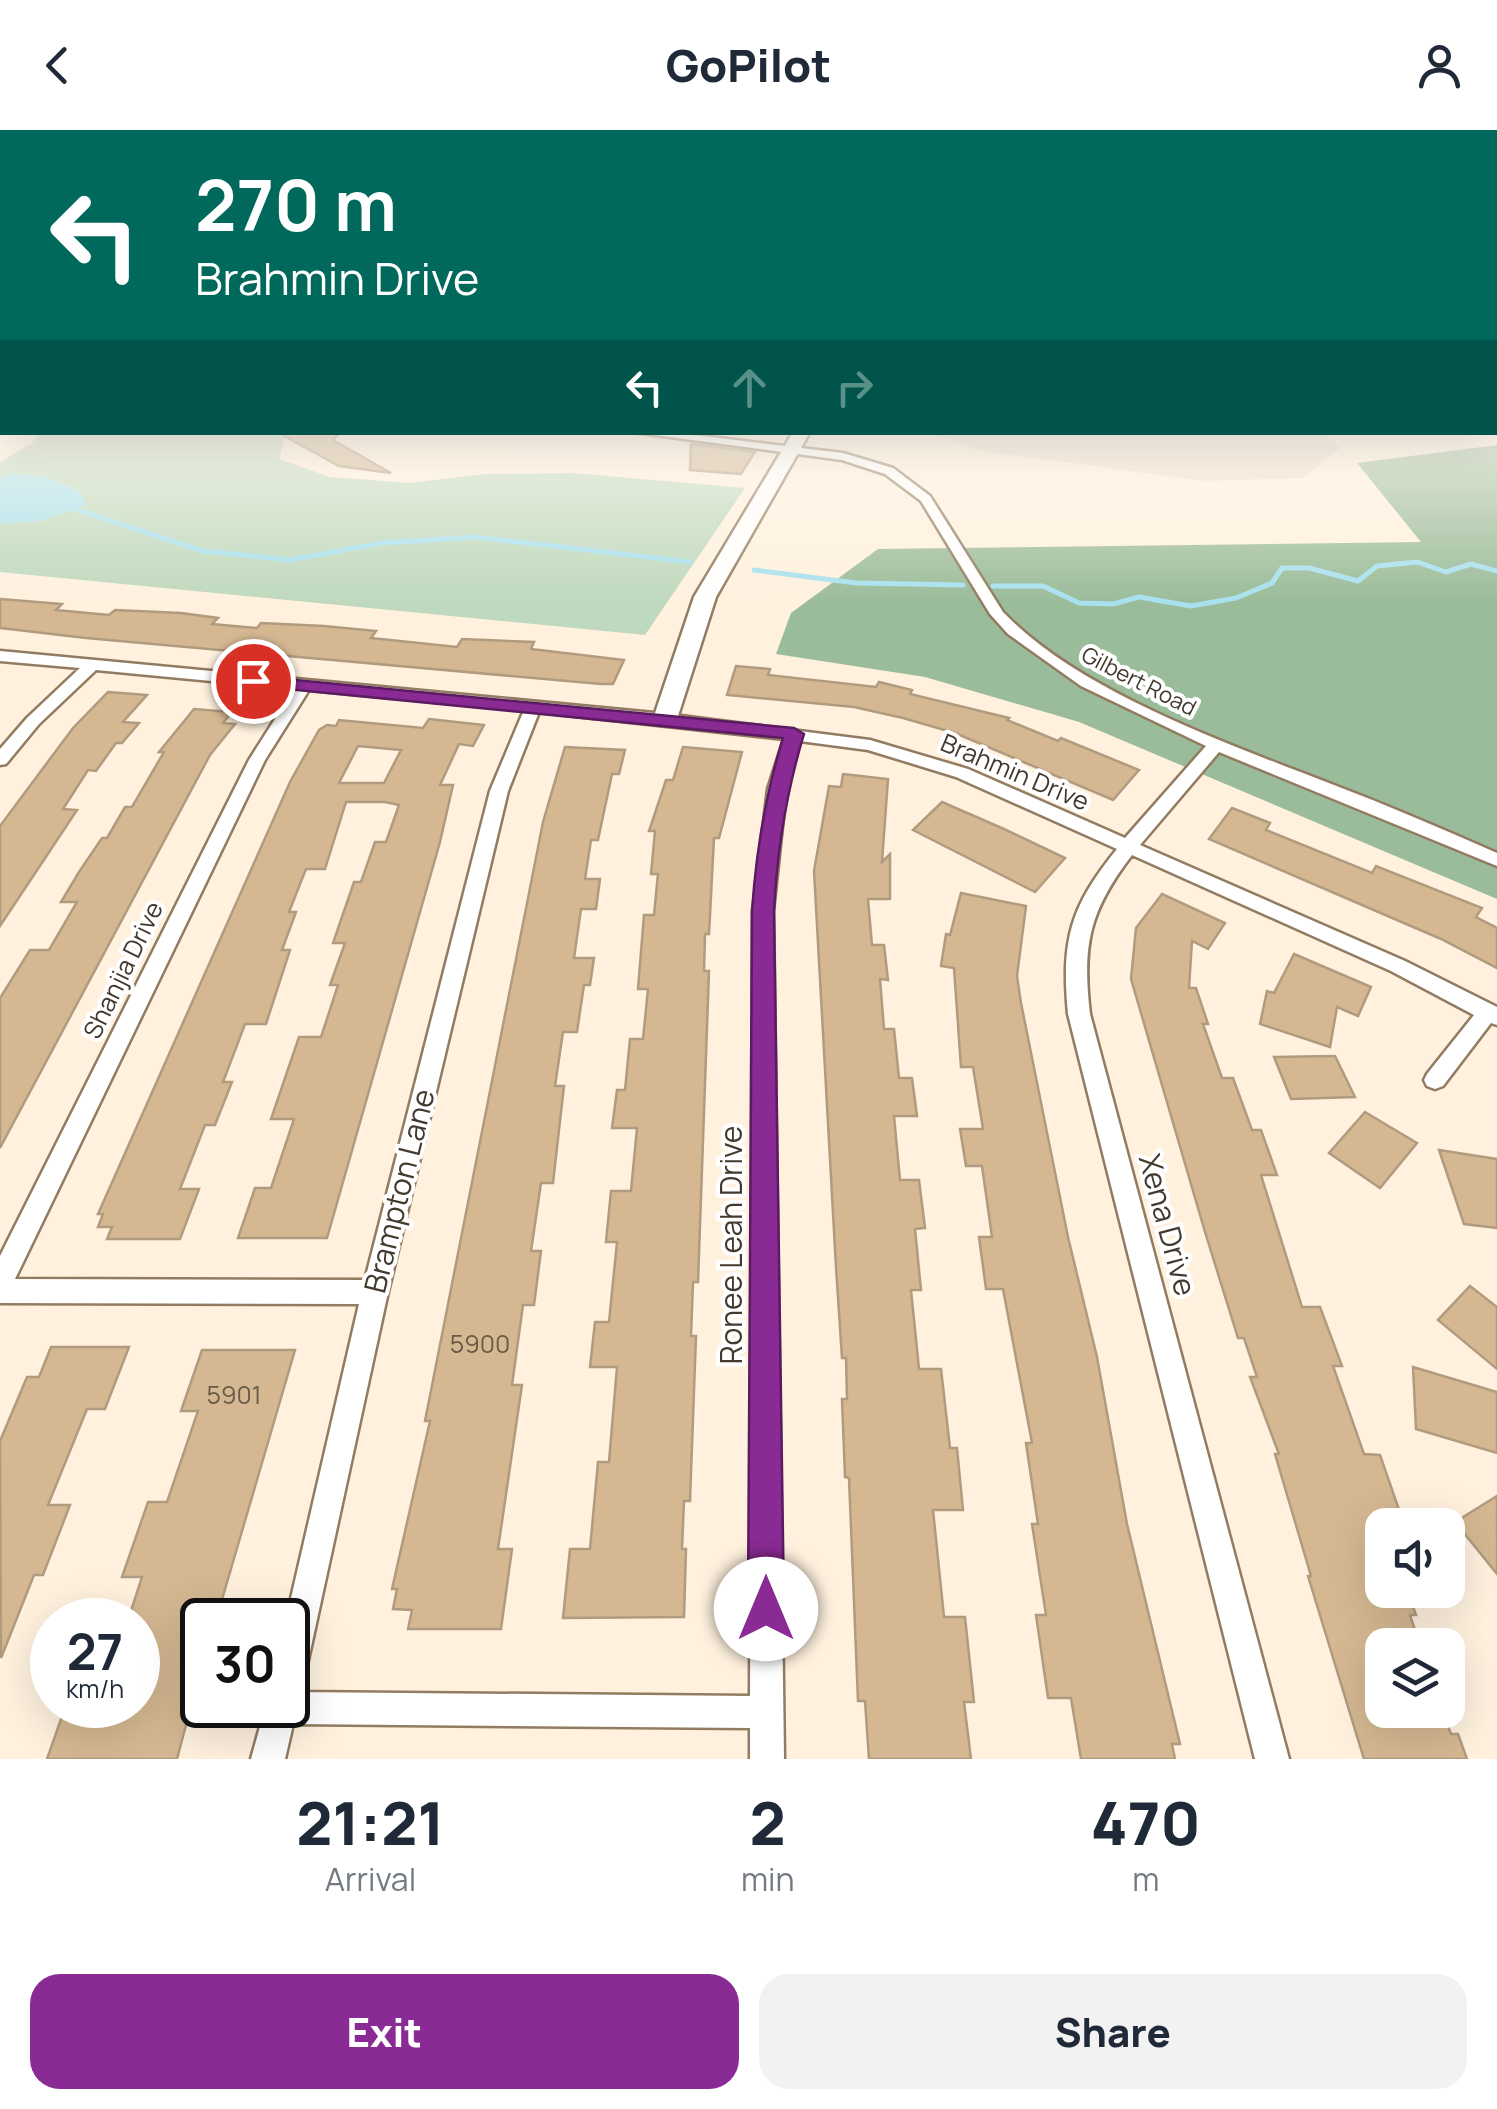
<!DOCTYPE html>
<html lang="en">
<head>
<meta charset="utf-8">
<style>
  body { margin:0; font-family:Manrope,sans-serif; background:#f2f2f3; color:#1f2937; height:100vh; display:flex; flex-direction:column; font-size:38px; white-space:nowrap }
  * { box-sizing:border-box; margin:0 }
  p { font-size:32px; color:#747a83 }
  .icon { flex:none; width:55px; height:55px; fill:none; stroke:currentColor; stroke-width:2; stroke-linecap:round; stroke-linejoin:round }
  .map { position:relative; height:1629px; overflow:hidden }
  .side { display:flex; flex-direction:column; background:#fff; flex:1 }
  .side>* { flex:none }
  .guide { position:absolute; left:0px; top:0px; width:1498px; height:305px; box-shadow:0 10px 40px #0002; background:#00695c; color:#fff; overflow:hidden }
  .controls { position:absolute; left:1365px; top:1378px; display:grid; gap:20px }
  .controls a { display:grid; place-items:center; width:100px; height:100px; border-radius:20px; background:#fff; box-shadow:0 10px 40px #0002; font-size:50px }
  .speed { position:absolute; left:30px; top:1468px; display:flex; gap:20px; font-size:50px; font-weight:700; text-align:center }
  .speed>* { display:grid; place-content:center; width:130px; height:130px; border-radius:50%; background:#fff; box-shadow:0 10px 40px #0002; line-height:1 }
  .speed small { font-size:25px; font-weight:400 }
  .speed .limit { border:5px solid #111; border-radius:15px; background:#fff; color:#111 }
  .pin { position:absolute; display:grid; place-items:center; width:85px; height:85px; color:#fff; margin:-42px; border:5px solid #fff; border-radius:50%; box-shadow:0 2px 10px #0007 }
  .me { position:absolute; width:110px; margin:-55px; rotate:0deg; stroke-linejoin:round; filter:drop-shadow(0 0 8px #0008) }
  .turn { display:flex; align-items:center; gap:35px; height:210px; padding:0 30px; font-size:45px }
  .turn .icon { width:130px; height:130px; stroke-width:2.5 }
  .turn b { display:block; font-size:70px; line-height:85px }
  .lanes { display:flex; align-items:center; height:95px; padding:0 30px; background:#0003; justify-content:center; gap:50px; direction:ltr }
  .lanes .off { opacity:.35 }
  .eta { display:flex; justify-content:space-evenly; align-items:center; height:170px; text-align:center }
  .eta b { font-size:60px; font-weight:800; line-height:70px }
  .primary-button { display:flex; gap:20px; margin-top:auto; padding:20px 30px }
  .primary-button a { flex:1; height:115px; border-radius:30px; background:#8a2a94; color:#fff; font-size:40px; font-weight:800; line-height:115px; text-align:center }
  .primary-button a+a { background:#f2f2f3; color:#1f2937 }
  header { display:flex; justify-content:space-between; align-items:center; height:130px; padding:0 30px; background:#fff; font-size:45px; font-weight:800 }
  .map>svg:first-child { display:block }
  .education { fill:#eee0cd }
  .green { fill:#bfd9be }
  .forest { fill:#9bbc9a }
  .water { fill:#a8e1ee }
  .lines { fill:none; stroke-linecap:round; stroke-linejoin:round }
  .stream { stroke:#a8e1ee; stroke-width:5 }
  .building { fill:#d5b892; stroke:#b19b7f; stroke-width:2.5; fill-rule:evenodd }
  .street-casing { stroke:#927c61; stroke-width:5 }
  .secondary-casing { stroke:#927c61; stroke-width:5 }
  .street { fill:#fff; fill-rule:evenodd }
  .secondary { fill:#fff; fill-rule:evenodd }
  .route { fill:#8a2a94; stroke:#5a1b60; stroke-width:2.5 }
  .labels { text-anchor:middle; stroke-width:8; stroke-linejoin:round; paint-order:stroke }
  .far-street-label { font-size:22px; fill:#433a2e; stroke:#fff }
  .street-label { font-size:25px; fill:#433a2e; stroke:#fff }
  .near-number-label { font-size:25px; fill:#685a47 }
  .near-street-label { font-size:30px; fill:#433a2e; stroke:#fff }
</style>
</head>
<body>
<header><svg class="icon" aria-label="back" viewBox="0 0 24 24"><path d="M15 5l-7 7 7 7"/></svg>GoPilot<svg class="icon" aria-label="person" viewBox="0 0 24 24"><circle cx="12" cy="8" r="4"/><path d="M4 21q1-7 8-7t8 7"/></svg></header>
<div class="map">
<svg width="1497" height="1629" viewBox="0 0 1497 1629">
  <rect width="100%" height="100%" fill="#fff1de"/>
  <!-- education -->
  <polygon class="education" points="1323,302 1340,318 1303,348 1205,351 982,321 931,303"/>
  <!-- green -->
  <path class="green" d="M286,302l-7,27 51,18 79,6 76,-9 89,-1 171,15 -100,147 -645,-63v-48l40,-3 46,-17 -8,-14c-26,-10 -50,-20 -78,-13v-15l32,-19 7,-10z"/>
  <!-- forest -->
  <polygon class="forest" points="1497,315 1497,769 1079,592 925,547 776,524 791,483 878,419 1421,412 1357,333"/>
  <!-- water -->
  <polygon class="water" points="15,343 44,347 78,360 87,374 40,391 0,394 0,347"/>
  <g class="lines">
    <!-- stream -->
    <g class="stream">
      <polyline points="66,376 203,421 290,430 381,413 475,407 690,432"/>
      <polyline points="754,440 856,453 963,455"/>
      <polyline points="993,456 1043,456 1079,473 1113,474 1139,467 1191,476 1236,468 1272,453 1282,438 1309,438 1358,451 1377,436 1417,432 1446,442 1471,434 1497,441"/>
    </g>
  </g>
  <!-- building -->
  <g class="building">
    <polygon points="277,302 340,302 333,310 391,343 339,336"/>
    <polygon points="691,314 755,322 741,344 690,340"/>
    <polygon points="0,469 62,474 56,480 109,485 115,480 181,483 218,488 212,494 257,498 261,493 324,496 376,501 371,508 457,517 462,509 534,512 531,519 624,530 613,554 601,554 86,508 0,498"/>
    <polygon points="736,536 770,539 768,545 876,557 879,552 912,560 910,564 1009,588 1007,590 1058,611 1061,608 1139,640 1113,670 955,603 903,588 854,577 727,565"/>
    <polygon points="108,562 147,565 123,592 139,593 122,613 116,613 96,641 88,640 63,679 77,680 0,796 0,696 73,598"/>
    <polygon points="194,579 232,582 223,593 235,594 210,625 0,1018 0,868 30,820 49,820 77,772 61,772 79,742 102,708 107,708 125,677 132,677 164,622 159,622"/>
    <path d="M429,589l55,6 -11,21 -14,-2 -19,41h13l-13,57 -113,396h-89l17,-50h16l23,-69h-23l28,-82h22l17,-52h-8l15,-42h-12l21,-61h7l14,-40h11l13,-37 -14,-3h-39l-21,67h-19l-17,43h7l-14,38h8l-24,74h-21l-22,58h9l-17,43h-10l-25,64h19l-19,50h-73l5,-12h-14l5,-13h-5l192,-432 29,-52 8,-5 9,1 3,-6 84,8zM358,616l43,4 -17,33h-45z"/>
    <polygon points="565,617 625,620 619,644 612,644 598,710 591,710 585,749 600,749 596,779 581,779 574,828 594,828 590,855 584,855 577,902 563,902 555,956 564,956 553,1053 541,1053 531,1121 541,1121 534,1175 523,1175 512,1255 522,1255 498,1419 512,1419 501,1499 408,1499 412,1480 393,1479 397,1459 392,1459 430,1291 425,1291 543,692"/>
    <polygon points="683,617 742,622 719,708 714,708 709,804 705,804 704,841 709,841 698,1152 693,1152 691,1206 696,1206 690,1371 684,1371 682,1419 686,1419 684,1487 563,1488 570,1419 590,1419 598,1332 609,1332 617,1237 590,1237 595,1192 609,1192 617,1112 606,1112 611,1061 631,1061 637,998 612,998 617,960 625,960 630,909 643,909 648,859 638,859 644,785 654,785 658,744 651,744 655,701 649,701 666,650 673,650"/>
    <polygon points="843,644 888,649 882,732 890,724 890,769 868,769 872,815 884,815 888,850 880,849 884,899 894,899 899,948 912,948 917,986 894,986 900,1050 919,1050 925,1098 915,1099 921,1160 911,1160 919,1239 941,1239 950,1318 957,1318 963,1380 933,1380 944,1487 965,1487 974,1572 964,1572 971,1629 869,1629 865,1571 858,1571 849,1348 845,1347 842,1269 847,1269 846,1228 842,1228 836,1137 814,741 829,656 841,657"/>
    <polygon points="942,672 1004,699 1065,728 1035,762 913,700"/>
    <polygon points="1232,678 1270,693 1266,700 1372,743 1376,736 1482,778 1476,787 1497,798 1497,838 1441,809 1209,709"/>
    <polygon points="961,763 1026,776 1017,846 1021,873 1068,1107 1097,1227 1127,1394 1180,1614 1172,1614 1175,1629 1081,1629 1071,1568 1048,1568 1036,1485 1046,1485 1032,1394 1038,1394 1026,1313 1032,1313 1003,1159 986,1159 979,1107 992,1107 982,1036 966,1036 960,999 983,999 973,937 961,937 954,838 941,836 946,804 950,805"/>
    <polygon points="1162,764 1225,793 1208,819 1192,811 1189,858 1196,858 1208,894 1203,894 1222,948 1233,948 1252,1000 1261,1000 1277,1045 1261,1045 1302,1177 1320,1177 1342,1236 1333,1236 1364,1324 1380,1325 1404,1394 1382,1394 1382,1460 1407,1460 1416,1485 1410,1485 1420,1515 1382,1515 1382,1580 1442,1580 1451,1604 1458,1604 1467,1629 1364,1629 1308,1446 1311,1446 1275,1324 1279,1324 1250,1247 1257,1247 1244,1208 1238,1208 1205,1102 1131,849 1136,798"/>
    <polygon points="1294,824 1371,857 1358,886 1337,877 1330,917 1260,894 1267,861 1274,863"/>
    <polygon points="1335,926 1355,967 1291,969 1274,927"/>
    <polygon points="1365,982 1417,1013 1380,1058 1329,1023"/>
    <polygon points="1439,1020 1497,1029 1497,1098 1464,1094"/>
    <polygon points="1470,1156 1497,1177 1497,1239 1438,1190"/>
    <polygon points="51,1217 129,1217 105,1279 87,1279 48,1375 70,1375 43,1445 34,1445 1,1528 0,1311 27,1247 39,1247"/>
    <polygon points="202,1220 295,1220 216,1490 202,1490 202,1535 177,1629 47,1629 66,1575 138,1575 138,1490 128,1490 142,1447 122,1447 148,1372 167,1372 198,1281 181,1281"/>
    <polygon points="1413,1237 1497,1262 1497,1323 1416,1299"/>
    <polygon points="1497,1366 1497,1444 1455,1392"/>
  </g>
  <g class="lines">
    <defs>
      <path id="street" d="M632,302h38l173,21 50,15 37,28 73,116c76,80 228,133 331,173 55,21 109,44 163,68v13l-278,-114 -79,93 265,116 92,46v18l-6,-2 -48,63 -8,3 -8,-3 -3,-6 3,-6 47,-59 -83,-44 -259,-116c-43,56 -50,90 -42,159l199,745h-34l-187,-745c-7,-74 2,-107 49,-165l-161,-72 -88,-27 -68,-9 -14,48 -13,122 11,848h-34v-31l-457,-4 -8,35h-34l15,-54h22l-2,-85 73,-316 -359,-1v-47l249,-496 45,-71 -198,-19 -57,54 -33,40 -6,1v-16l27,-31 53,-50 -80,-7v-10l665,63 205,26 98,29 157,69 81,-92 -125,-60 -73,-52 -18,-20 -69,-113 -36,-27 -43,-14zM309,560l215,20 -34,81 -125,489 -350,-1 250,-519zM539,582l245,27 -16,50 -15,122 -3,785 -454,-4 8,-13 84,-387 120,-501z"/>
      <polygon id="secondary" points="793,302 810,302 716,467 677,589 674,594 656,594 653,589 694,467"/>
    </defs>
    <!-- street casing -->
    <use href="#street" class="street-casing"/>
    <!-- secondary casing -->
    <use href="#secondary" class="secondary-casing"/>
    <!-- street -->
    <use href="#street" class="street"/>
    <!-- secondary -->
    <use href="#secondary" class="secondary"/>
  </g>
  <!-- sky -->
  <linearGradient id="sky" x2="0" y2="1"><stop stop-color="#8ec6ea"/><stop offset="0.52" stop-color="#fff9f0"/><stop offset="1" stop-color="#fff9f0" stop-opacity="0"/></linearGradient>
  <rect width="1497" height="472" fill="url(#sky)"/>
  <!-- route -->
  <path class="route" d="M253,546l541,52 10,6c-18,59 -27,116 -30,178l10,697 -6,12 -12,5 -12,-5 -6,-12 4,-697c4,-61 13,-116 31,-174l-536,-53 -3,-4z"/>
  <g class="labels">
    <!-- far-street labels -->
    <g class="far-street-label">
      <text transform="translate(1139 551) rotate(27)" y="8">Gilbert Road</text>
    </g>
    <!-- street labels -->
    <g class="street-label">
      <text transform="translate(1015 642) rotate(23)" y="9">Brahmin Drive</text>
      <text transform="translate(123 840) rotate(-64)" y="9">Shanjia Drive</text>
    </g>
    <!-- near-number labels -->
    <g class="near-number-label">
      <text x="480" y="1223">5900</text>
      <text x="234" y="1274">5901</text>
    </g>
    <!-- near-street labels -->
    <g class="near-street-label">
      <text transform="translate(400 1061) rotate(-76)" y="10">Brampton Lane</text>
      <text transform="translate(1167 1095) rotate(75)" y="10">Xena Drive</text>
      <text transform="translate(732 1115) rotate(-90)" y="10">Ronee Leah Drive</text>
    </g>
  </g>
</svg>
<div class="controls">
<a><svg class="icon" aria-label="sound" viewBox="0 0 24 24"><path d="M4 9h4l5-4v14l-5-4H4zM17 9q2 3 0 6"/></svg></a>
<a><svg class="icon" aria-label="layers" viewBox="0 0 24 24"><path d="M12 4l9 5-9 5-9-5zM3 14l9 5 9-5"/></svg></a>
</div>
<div class="speed"><div>27<small>km/h</small></div><div class="limit">30</div></div>
<div class="pin" style="left:253px;top:551px;background:#d93025"><svg class="icon" aria-label="arrive" viewBox="0 0 24 24"><path d="M6 21V4h12l-3 4 3 4H6"/></svg></div>
<svg class="me" style="left:766px;top:1479px" viewBox="-20 -20 40 40"><circle r="19" fill="#fff"/><path d="M0-13L10 11 0 6-10 11z" fill="#8a2a94"/></svg>
<div class="guide">
<div class="turn"><svg class="icon" aria-label="left" viewBox="0 0 24 24"><path d="M17 20v-9H6M10 6l-5 5 5 5"/></svg><div><b>270 m</b>Brahmin Drive</div></div>
<div class="lanes"><svg class="icon" aria-label="left" viewBox="0 0 24 24"><path d="M17 20v-9H6M10 6l-5 5 5 5"/></svg><svg class="icon off" aria-label="ahead" viewBox="0 0 24 24"><path d="M12 20V5M6 11l6-6 6 6"/></svg><svg class="icon off" aria-label="right" viewBox="0 0 24 24"><path d="M7 20v-9h11M14 6l5 5-5 5"/></svg></div>
</div>
</div>
<section class="side">
<div class="eta">
<div><b>21:21</b><p>Arrival</p></div>
<div><b>2</b><p>min</p></div>
<div><b>470</b><p>m</p></div>
</div>
<div class="primary-button"><a>Exit</a><a>Share</a></div>
</section>
</body>
</html>
